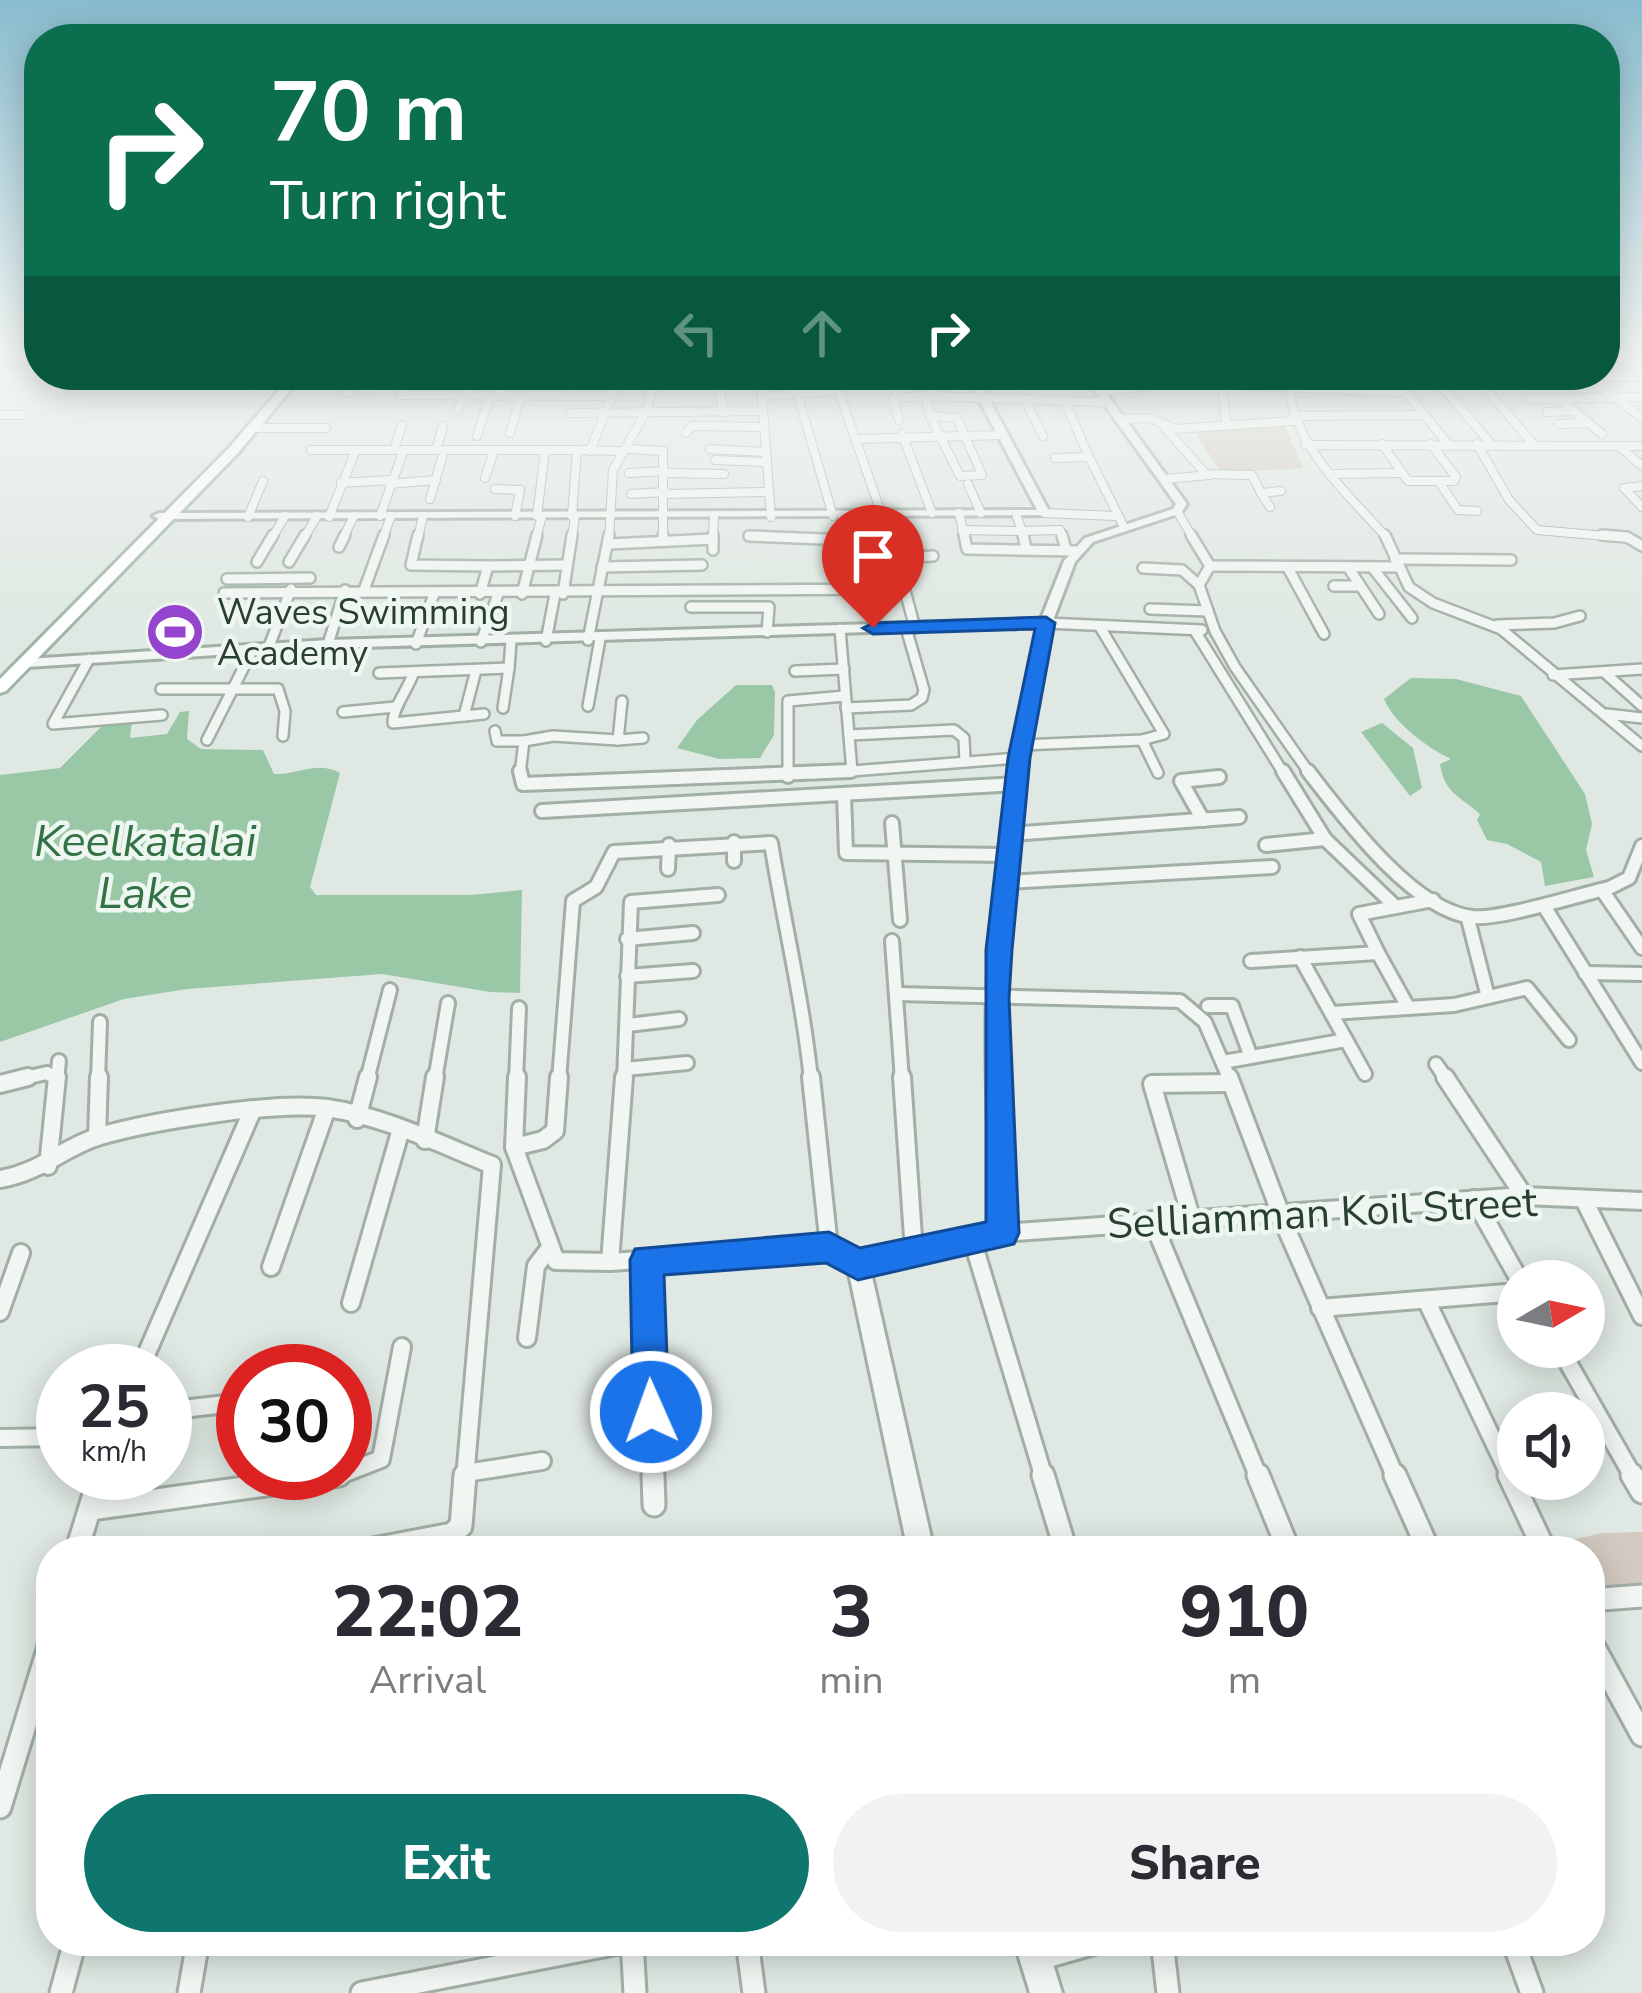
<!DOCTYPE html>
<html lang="en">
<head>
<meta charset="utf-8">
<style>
  body { margin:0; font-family:"Nunito Sans",sans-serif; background:#f2f2f3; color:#2b2b33; height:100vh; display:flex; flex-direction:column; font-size:45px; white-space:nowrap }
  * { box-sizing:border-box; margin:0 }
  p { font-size:39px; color:#7c7c81 }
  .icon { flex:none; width:66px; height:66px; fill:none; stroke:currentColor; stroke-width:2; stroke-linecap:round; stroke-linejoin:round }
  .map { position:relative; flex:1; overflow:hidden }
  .panel { position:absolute; left:36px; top:1536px; width:1569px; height:420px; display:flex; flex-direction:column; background:#fff; border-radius:48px; box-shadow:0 6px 30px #0003 }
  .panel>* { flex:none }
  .hud { position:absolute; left:24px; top:24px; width:1596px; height:366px; border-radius:48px; box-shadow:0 6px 30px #0003; background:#0b6e4f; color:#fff; overflow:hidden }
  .needle { width:78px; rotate:81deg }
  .controls { position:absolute; left:1497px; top:1260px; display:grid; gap:24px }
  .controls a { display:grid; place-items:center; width:108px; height:108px; border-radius:50%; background:#fff; box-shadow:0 6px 30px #0003; font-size:60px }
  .speed { position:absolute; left:36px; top:1344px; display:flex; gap:24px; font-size:60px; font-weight:700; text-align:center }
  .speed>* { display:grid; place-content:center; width:156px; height:156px; border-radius:50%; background:#fff; box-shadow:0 6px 30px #0003; line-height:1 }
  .speed small { font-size:30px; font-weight:400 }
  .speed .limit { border:18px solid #d22; background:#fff; color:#111 }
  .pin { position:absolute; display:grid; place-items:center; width:102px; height:102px; color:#fff; margin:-123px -51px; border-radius:50% 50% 50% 0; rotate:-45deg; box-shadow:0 0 12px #0007 }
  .pin .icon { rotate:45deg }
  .me { position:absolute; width:132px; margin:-66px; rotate:358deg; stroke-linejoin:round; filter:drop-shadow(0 0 9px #0008) }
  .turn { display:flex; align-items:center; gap:42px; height:252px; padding:0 48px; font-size:54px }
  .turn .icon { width:156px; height:156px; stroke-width:2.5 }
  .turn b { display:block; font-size:84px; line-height:102px }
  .lanes { display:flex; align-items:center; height:114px; padding:0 48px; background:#0003; justify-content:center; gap:60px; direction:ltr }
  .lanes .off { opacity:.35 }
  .eta { display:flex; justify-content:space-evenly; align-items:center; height:204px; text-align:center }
  .eta b { font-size:72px; font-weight:800; line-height:84px }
  .primary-button { display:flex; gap:24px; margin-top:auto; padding:24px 48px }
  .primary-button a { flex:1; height:138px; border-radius:72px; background:#0f766e; color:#fff; font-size:48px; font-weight:800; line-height:138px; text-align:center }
  .primary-button a+a { background:#f2f2f3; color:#2b2b33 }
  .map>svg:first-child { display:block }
  .green { fill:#d2c9c0 }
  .water { fill:#9ac8a6 }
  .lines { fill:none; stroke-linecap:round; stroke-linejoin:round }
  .minor-far4-casing { stroke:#a1afa6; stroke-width:10 }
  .minor-far3-casing { stroke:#a1afa6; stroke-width:14 }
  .minor-far2-casing { stroke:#a1afa6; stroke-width:18 }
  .minor-far1-casing { stroke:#a1afa6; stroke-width:22 }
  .minor-casing { stroke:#a1afa6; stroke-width:27 }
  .tertiary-casing { stroke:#a1afa6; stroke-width:6 }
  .primary-casing { stroke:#9eb4a6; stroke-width:6 }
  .minor-far4 { stroke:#f1f6f3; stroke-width:8 }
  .minor-far3 { stroke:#f1f6f3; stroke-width:9 }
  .minor-far2 { stroke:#f1f6f3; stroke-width:12 }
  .minor-far1 { stroke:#f1f6f3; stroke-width:16 }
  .minor { stroke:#f1f6f3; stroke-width:21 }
  .tertiary { fill:#f1f6f3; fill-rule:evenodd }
  .primary { fill:#fff; fill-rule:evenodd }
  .route { fill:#1a73e8; stroke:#114b97; stroke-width:3 }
  .labels { text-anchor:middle; stroke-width:9; stroke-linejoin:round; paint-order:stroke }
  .far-poi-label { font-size:36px; fill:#283f31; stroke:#eef6f1; text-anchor:start }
  .street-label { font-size:42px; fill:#283f31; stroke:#eef6f1 }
  .water-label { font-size:45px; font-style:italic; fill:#327245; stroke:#eef6f1 }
</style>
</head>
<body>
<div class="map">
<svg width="1642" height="1993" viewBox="0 0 1642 1993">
  <rect width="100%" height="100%" fill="#dfe8e2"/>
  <!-- green -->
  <g class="green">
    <polygon points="1284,424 1303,468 1221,473 1192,427"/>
    <polygon points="1642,1532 1642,1587 1590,1592 1590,1551 1557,1551 1554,1544 1602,1533"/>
  </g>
  <!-- water -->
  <g class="water">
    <path d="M1411,678l45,1 65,17 64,98 7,30 -6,26 8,27 -49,9 -4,-24 -34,-18 -20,-4 -10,-20 3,-6c-19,-17 -36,-21 -40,-50l11,-5c-25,-12 -57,-36 -67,-60z"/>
    <polygon points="736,685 772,685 775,692 774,735 760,758 719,759 677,748 697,720"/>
    <path d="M189,711l-2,28 14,10 62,1 11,24c23,1 44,-14 66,-1l-30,114 6,8h155l51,-5 -2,103 -30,-1 -108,-18 -195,15 -63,10 -124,43v-267l60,-7 45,-45 27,-3 -2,18 37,-4 13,-22z"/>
    <polygon points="1382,723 1413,748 1422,788 1410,796 1361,732"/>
  </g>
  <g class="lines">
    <defs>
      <g id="minor-far4">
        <polyline points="1605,360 1628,376"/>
        <polyline points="0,374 39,373"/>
        <polyline points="407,375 401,395 611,396"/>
        <polyline points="717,375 723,412"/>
        <polyline points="765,375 762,396 771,517"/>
        <polyline points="792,375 833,516"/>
        <polyline points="833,375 890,538"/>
        <polyline points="891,375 898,396"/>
        <path d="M1288,375c2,70 55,113 99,163"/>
        <polyline points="1392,375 1448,444"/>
        <polyline points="1432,375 1492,445"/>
        <polyline points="1474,375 1535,446"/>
        <polyline points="1517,375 1642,377"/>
        <polyline points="1585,375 1642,418"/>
        <polyline points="1355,376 1394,378"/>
        <polyline points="1092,382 1154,376"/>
        <polyline points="1099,391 1143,387"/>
        <polyline points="1366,391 1406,392"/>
        <polyline points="368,392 377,375"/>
        <polyline points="348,393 357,375"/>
        <polyline points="498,396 509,375"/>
        <polyline points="573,396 581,375"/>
        <polyline points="762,396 837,391"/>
        <polyline points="934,396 931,383 947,382"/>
        <polyline points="1529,399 1642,397"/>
        <polyline points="1559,399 1602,434"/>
        <polyline points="1025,400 1043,436"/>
        <polyline points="458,410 472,375"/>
        <polyline points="1547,412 1574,411"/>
        <polyline points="571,413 763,411"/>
        <polyline points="0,415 22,415"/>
        <polygon points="930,416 957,418 982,475 960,476"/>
        <polyline points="930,416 926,396 1106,402"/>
        <polyline points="1293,416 1425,415"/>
        <polyline points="1119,419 1149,418 1175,429 1293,421"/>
        <polyline points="899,420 893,398 926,396"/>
        <polyline points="1226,423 1222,384 1366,391 1354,375"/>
        <polyline points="1559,424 1589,423"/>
        <polyline points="252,428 326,428"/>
        <polyline points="1165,428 1206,474 1252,475 1261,493"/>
        <polyline points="510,433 521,396"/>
        <polyline points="686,433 692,426 763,427"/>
        <polyline points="902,434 932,513"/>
        <polyline points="477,436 490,396"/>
        <polyline points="856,439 1001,435"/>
        <polyline points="1382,444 1408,481 1454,481 1456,477 1431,444"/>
        <polyline points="1477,444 1509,500 1537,530 1629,538"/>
        <polyline points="1305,445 1642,446"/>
        <polyline points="1619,446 1642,466"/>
        <polyline points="629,449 663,451 663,538"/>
        <polyline points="710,449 764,452"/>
        <polyline points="311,450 577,450"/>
        <polyline points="394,450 402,425"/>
        <polyline points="436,450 443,426"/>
        <polyline points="590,451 620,375"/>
        <polyline points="1089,457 1124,527"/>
        <polyline points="1055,458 1089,457 1065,402"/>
        <polyline points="715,460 765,462"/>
        <polyline points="629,473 665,471"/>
        <polyline points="665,473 724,474"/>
        <polyline points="1330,474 1400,473"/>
        <polyline points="485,478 494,451"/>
        <polyline points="1166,479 1209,475"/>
        <polyline points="1439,482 1458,510 1477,511"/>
        <polyline points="341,483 391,480"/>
        <polyline points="389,484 436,480"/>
        <polyline points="968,484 981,513"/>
        <polyline points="1642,486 1624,488 1642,507"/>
        <polyline points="495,489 520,490 515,516"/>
        <polyline points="631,494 665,492"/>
        <polyline points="665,494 769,492"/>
        <polyline points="430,499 444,451"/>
        <polyline points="1270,507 1261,493 1281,491"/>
        <polyline points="1177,511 1193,538"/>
        <polyline points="959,513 965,538"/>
        <polyline points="1044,513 1115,516"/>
        <polyline points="380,516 404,450"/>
        <polyline points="537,516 545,450"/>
        <polyline points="572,516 577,450 620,451"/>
        <polyline points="842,516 847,538"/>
        <polyline points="248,517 263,481"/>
        <polyline points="329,517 356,450"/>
        <polyline points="1017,517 1022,531 1060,530 1062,538"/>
        <polyline points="962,530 1022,531 1024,538"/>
        <polyline points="749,536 800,538"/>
        <polyline points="272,538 285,516"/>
        <polyline points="304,538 317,516"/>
        <polyline points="343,538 354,516"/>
        <polyline points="383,538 391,516"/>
        <polyline points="418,538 423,516"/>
        <polyline points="536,538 542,516"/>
        <polyline points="572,538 575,516"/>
        <polyline points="609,538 613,470 646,412 656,375"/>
        <polyline points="713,538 714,516"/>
      </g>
      <g id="minor-far3">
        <polyline points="418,535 411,565 488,566 480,594"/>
        <polyline points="663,535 663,540"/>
        <polyline points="847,535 860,591"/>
        <polyline points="890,535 915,628"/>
        <polyline points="964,535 967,549 1078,551"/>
        <polyline points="1023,535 1026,549"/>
        <polyline points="1062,535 1066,550"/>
        <polyline points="1191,535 1210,566"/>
        <polyline points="1385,535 1409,587 1433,603 1501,629 1642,746"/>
        <polyline points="1602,535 1627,537 1642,546"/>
        <polyline points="749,536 847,540"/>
        <polyline points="609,544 713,539"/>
        <polyline points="339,547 345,535"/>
        <polyline points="713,550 713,535"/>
        <polyline points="896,558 933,556"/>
        <polyline points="1395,559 1511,560"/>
        <polyline points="257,562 273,535"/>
        <polyline points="289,562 305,535"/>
        <polyline points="488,566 567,565"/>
        <polyline points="1210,566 1199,585 1215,631 1235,667 1310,774"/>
        <polyline points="1210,566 1397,567"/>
        <polyline points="602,567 702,565"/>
        <polyline points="1348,567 1379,614"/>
        <polyline points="1372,567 1412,618"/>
        <polyline points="1143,568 1182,570 1199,585"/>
        <polyline points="1288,568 1324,634"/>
        <polyline points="227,579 310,578"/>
        <polyline points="1334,586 1360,586"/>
        <polyline points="364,590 384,535"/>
        <polyline points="224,593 904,589"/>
        <polyline points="522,594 537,535"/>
        <polyline points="563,594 572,535"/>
        <polyline points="691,607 769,607 767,632"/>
        <polyline points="1150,609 1208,611"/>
        <polyline points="1046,623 1202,630"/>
        <polyline points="1497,625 1554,623 1580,616"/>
        <polyline points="840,629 852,771"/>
        <polyline points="1195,631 1284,774"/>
        <polyline points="588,640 609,535"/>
        <polyline points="546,641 555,594"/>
        <polyline points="481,642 498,594"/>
        <polyline points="328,644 345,590"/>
        <polyline points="416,644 434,594"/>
        <polyline points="268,649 291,589"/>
        <polyline points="89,659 53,724 162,715"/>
        <polyline points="476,670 464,716 484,714"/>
        <polyline points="795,671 844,669"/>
        <path d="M414,672c-6,17 -21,35 -21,51l71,-7"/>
        <polyline points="1604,672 1642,706"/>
        <polyline points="379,673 509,668 511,641"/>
        <polyline points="1553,675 1642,669"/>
        <polyline points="161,689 278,689 285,711 283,736"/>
        <polyline points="588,706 600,639"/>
        <polyline points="503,708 509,668"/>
        <polyline points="846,708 911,705 922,698 924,690 906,628"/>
        <polyline points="343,712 395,707"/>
        <polyline points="1607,714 1642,718"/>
        <polyline points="495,731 497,741 524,741 520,774"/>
        <polyline points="849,735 954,730 964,738 965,762"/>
        <polyline points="207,740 253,649"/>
        <polyline points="618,740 643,738"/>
        <polyline points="1142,740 1158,773"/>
        <polyline points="524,741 553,736 618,740 622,701"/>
        <polyline points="1022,745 1142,740 1164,734 1100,627"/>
        <polyline points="788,774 788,701 845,696"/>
        <polyline points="813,774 1019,758"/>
      </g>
      <g id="minor-far2">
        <polyline points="520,771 523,784 851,771"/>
        <polyline points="788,771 788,776"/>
        <polyline points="1283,771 1325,839 1395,906"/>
        <path d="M1308,771c35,45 104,139 164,146 28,3 106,-22 137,-29l20,-10 13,-32"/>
        <polyline points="844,794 846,853 1007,855"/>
        <polyline points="542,811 1017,784"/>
        <polyline points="1203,820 1181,781 1219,777"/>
        <polyline points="892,823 900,920"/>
        <polyline points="1011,834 1239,817"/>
        <polyline points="734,842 734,861"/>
        <polyline points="1266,845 1325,839"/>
        <polyline points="668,869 669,845"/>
        <polyline points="1006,882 1272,867"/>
        <polyline points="1602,890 1642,948"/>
        <polyline points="1544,906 1642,1063"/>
        <polyline points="1468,919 1488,997"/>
        <polyline points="627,939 693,933"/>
        <polyline points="892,941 902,1080"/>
        <polyline points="1378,953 1408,1007"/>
        <polyline points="1300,957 1365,1074"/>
        <polyline points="1251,961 1378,953 1359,914 1433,900"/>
        <polyline points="1585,973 1642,974"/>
        <polyline points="627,976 693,971"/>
        <polyline points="898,994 1180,1001 1205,1022 1230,1080"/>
        <polyline points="1208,1006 1232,1006 1251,1057"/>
        <polyline points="1332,1013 1454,1005 1527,988 1569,1040"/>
        <polyline points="628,1025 679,1019"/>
        <polyline points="1223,1062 1346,1040"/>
        <polyline points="1436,1064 1447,1080"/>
        <polyline points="625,1069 687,1063"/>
        <polyline points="15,1080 47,1073 57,1079"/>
        <polyline points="57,1080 59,1061"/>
        <polyline points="98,1080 100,1022"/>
        <polyline points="367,1080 390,990"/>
        <polyline points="435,1080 448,1003"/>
        <polyline points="516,1080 519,1008"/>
        <path d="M559,1080l14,-179 23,-14 18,-35 157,-9c13,80 32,158 40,237"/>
        <polyline points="624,1080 631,902 718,895"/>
      </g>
      <g id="minor-far1">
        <polyline points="517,1077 514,1147 556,1261 610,1262 829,1247 858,1264"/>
        <polyline points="811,1077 829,1247"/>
        <polyline points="902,1077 914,1252"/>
        <polyline points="1229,1077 1286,1228 1396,1478"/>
        <polyline points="1445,1077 1524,1196"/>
        <polyline points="0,1084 28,1077"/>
        <polyline points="357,1119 368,1077"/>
        <polyline points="97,1137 99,1077"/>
        <polyline points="425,1140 435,1077"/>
        <polyline points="514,1147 543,1140 555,1131 559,1077"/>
        <polyline points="48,1166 57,1077"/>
        <path d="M0,1179c42,-7 63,-32 100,-43 52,-15 175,-35 227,-28 56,8 113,36 165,57l-27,313"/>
        <polyline points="1474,1199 1520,1281"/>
        <polyline points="1584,1200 1642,1316"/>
        <polyline points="1191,1217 1152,1084 1228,1083"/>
        <polyline points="1152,1220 1259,1478"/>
        <polyline points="1002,1233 1524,1196 1642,1201"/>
        <polyline points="972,1239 1044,1478"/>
        <polyline points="646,1260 653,1478"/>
        <polyline points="610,1262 624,1077"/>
        <polyline points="271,1267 327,1108"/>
        <polyline points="1427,1302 1511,1478"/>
        <polyline points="351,1303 401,1129"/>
        <polyline points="1320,1308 1518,1292"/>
        <polyline points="0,1312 21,1253"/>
        <polyline points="527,1338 536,1266 549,1249"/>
        <polyline points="1559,1347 1634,1478"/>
        <polyline points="139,1371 253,1109"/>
        <polyline points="165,1411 243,1402"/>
        <polyline points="0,1438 63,1437"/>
        <polyline points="466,1473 542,1461"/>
        <polyline points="99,1478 101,1473"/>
        <polyline points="316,1478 340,1475 381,1459 402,1347"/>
      </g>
      <g id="minor">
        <polyline points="653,1475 654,1505"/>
        <polyline points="1043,1475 1066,1551"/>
        <polyline points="1258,1475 1289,1551"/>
        <polyline points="1395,1475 1429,1551"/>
        <polyline points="1509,1475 1545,1551"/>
        <polyline points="1632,1475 1642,1492"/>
        <polyline points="90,1509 339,1475"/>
        <polyline points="79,1543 100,1475"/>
        <polyline points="363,1551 452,1534 461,1526 465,1475"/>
        <polyline points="1590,1600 1642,1596"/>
        <polyline points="1590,1640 1642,1735"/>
        <polyline points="0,1807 51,1640"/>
        <polyline points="632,1941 635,1993"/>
        <polyline points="747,1941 754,1993"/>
        <polyline points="1162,1941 1168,1993"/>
        <polyline points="1513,1941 1532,1993"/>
        <polyline points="1036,1960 1102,1941"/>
        <polyline points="61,1993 75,1941"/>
        <polyline points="189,1993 198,1941"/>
        <polyline points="362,1993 629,1941"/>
      </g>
      <g id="tertiary">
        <polygon points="966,375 976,375 1050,513 1048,515 159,519 153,516 159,513 1037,510"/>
        <path d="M1083,375h10l94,129 -6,9 -88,29 -18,20 -23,61 -26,135 -18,192 -3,48 8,235 -3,7 -8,3 -131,29 63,279h-26l-61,-287 3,-7 8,-3 133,-29c-1,-76 -7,-155 -4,-231 6,-124 27,-246 52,-367l-711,21 -301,19 -7,-4 7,-4 301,-19 713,-21 23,-58 21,-23 88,-29 3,-5z"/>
        <polygon points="1014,1941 1046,1941 1062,1993 1030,1993"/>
      </g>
      <polygon id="primary" points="292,375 303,375 237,454 6,691 0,693 0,679 229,448"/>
    </defs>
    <!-- minor-far4 casing -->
    <use href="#minor-far4" class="minor-far4-casing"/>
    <!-- minor-far3 casing -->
    <use href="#minor-far3" class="minor-far3-casing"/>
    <!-- minor-far2 casing -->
    <use href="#minor-far2" class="minor-far2-casing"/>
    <!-- minor-far1 casing -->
    <use href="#minor-far1" class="minor-far1-casing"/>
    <!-- minor casing -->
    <use href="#minor" class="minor-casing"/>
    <!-- tertiary casing -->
    <use href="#tertiary" class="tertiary-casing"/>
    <!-- primary casing -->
    <use href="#primary" class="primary-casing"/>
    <!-- minor-far4 -->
    <use href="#minor-far4" class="minor-far4"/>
    <!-- minor-far3 -->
    <use href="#minor-far3" class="minor-far3"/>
    <!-- minor-far2 -->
    <use href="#minor-far2" class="minor-far2"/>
    <!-- minor-far1 -->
    <use href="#minor-far1" class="minor-far1"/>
    <!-- minor -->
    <use href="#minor" class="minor"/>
    <!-- tertiary -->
    <use href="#tertiary" class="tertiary"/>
    <!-- primary -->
    <use href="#primary" class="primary"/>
  </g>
  <!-- sky -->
  <linearGradient id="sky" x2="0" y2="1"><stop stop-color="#89bcce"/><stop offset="0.56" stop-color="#f1f5f2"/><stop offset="1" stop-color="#f1f5f2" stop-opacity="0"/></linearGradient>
  <rect width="1642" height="634" fill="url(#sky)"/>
  <!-- route -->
  <polygon class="route" points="1046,617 1055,623 1030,758 1012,950 1009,998 1019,1233 1014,1244 858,1280 826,1263 664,1275 669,1412 664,1424 651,1430 638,1424 633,1412 630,1260 635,1249 829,1232 860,1248 986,1222 986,950 1008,758 1035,629 873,634 863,628 873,623"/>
  <!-- icons -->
  <defs>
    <symbol id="stadium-disc" viewBox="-11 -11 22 22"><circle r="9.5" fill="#9544cd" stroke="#eef6f1"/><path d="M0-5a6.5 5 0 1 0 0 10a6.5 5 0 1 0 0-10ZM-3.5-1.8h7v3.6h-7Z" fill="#fff"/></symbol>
  </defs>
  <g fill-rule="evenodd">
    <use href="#stadium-disc" x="142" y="599" width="66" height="66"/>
  </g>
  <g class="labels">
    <!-- far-poi labels -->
    <g class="far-poi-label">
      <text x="217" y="624">Waves Swimming<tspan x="217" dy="41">Academy</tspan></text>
    </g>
    <!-- street labels -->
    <g class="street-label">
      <text transform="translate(1322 1212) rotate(-3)" y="15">Selliamman Koil Street</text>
    </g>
    <!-- water labels -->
    <g class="water-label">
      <text x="145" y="856">Keelkatalai<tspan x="145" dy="52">Lake</tspan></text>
    </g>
  </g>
</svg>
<div class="controls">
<a><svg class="needle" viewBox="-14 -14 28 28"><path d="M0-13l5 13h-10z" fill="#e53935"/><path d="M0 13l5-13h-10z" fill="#7c7c81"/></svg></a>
<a><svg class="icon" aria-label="sound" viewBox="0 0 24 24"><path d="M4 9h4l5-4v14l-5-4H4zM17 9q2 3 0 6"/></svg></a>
</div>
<div class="speed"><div>25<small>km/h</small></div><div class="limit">30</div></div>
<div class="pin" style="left:873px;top:628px;background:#d93025"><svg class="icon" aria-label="arrive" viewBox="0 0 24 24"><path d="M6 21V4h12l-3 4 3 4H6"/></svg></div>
<svg class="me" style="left:651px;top:1412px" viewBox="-20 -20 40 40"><circle r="17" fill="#1a73e8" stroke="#fff" stroke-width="3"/><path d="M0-11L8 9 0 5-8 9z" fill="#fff"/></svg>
<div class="hud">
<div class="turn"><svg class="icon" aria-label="right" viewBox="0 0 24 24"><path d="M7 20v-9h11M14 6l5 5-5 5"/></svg><div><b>70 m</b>Turn right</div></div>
<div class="lanes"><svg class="icon off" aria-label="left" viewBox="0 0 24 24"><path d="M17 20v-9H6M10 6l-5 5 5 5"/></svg><svg class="icon off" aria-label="ahead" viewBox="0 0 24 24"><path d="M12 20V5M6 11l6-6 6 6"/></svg><svg class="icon" aria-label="right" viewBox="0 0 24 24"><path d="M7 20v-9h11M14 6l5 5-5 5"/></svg></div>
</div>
<section class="panel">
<div class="eta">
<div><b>22:02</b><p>Arrival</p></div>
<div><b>3</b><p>min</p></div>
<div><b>910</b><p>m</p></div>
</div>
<div class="primary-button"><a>Exit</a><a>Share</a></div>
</section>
</div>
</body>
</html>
